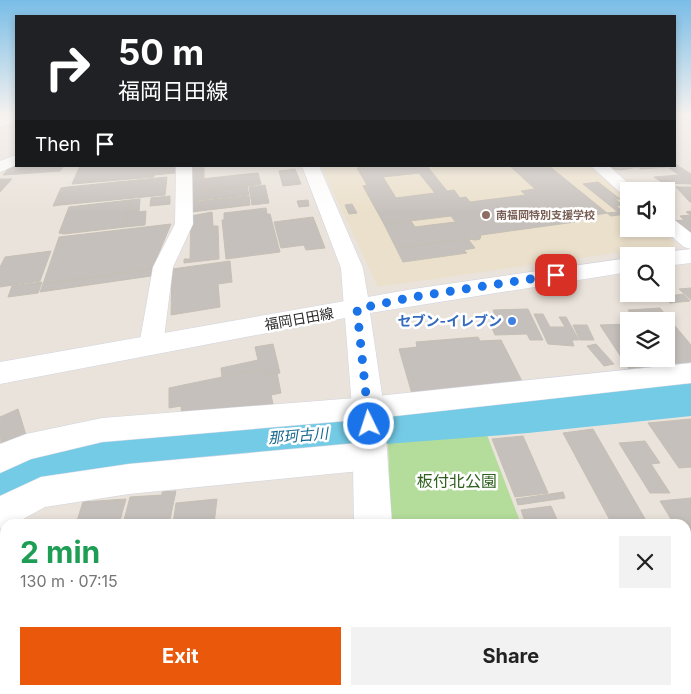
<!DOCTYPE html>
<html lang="en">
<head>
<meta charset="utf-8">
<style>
  body { margin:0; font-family:Inter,"Noto Sans JP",sans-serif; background:#f2f2f2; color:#222; height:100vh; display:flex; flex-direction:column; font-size:19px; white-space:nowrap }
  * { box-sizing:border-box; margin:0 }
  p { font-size:16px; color:#767676 }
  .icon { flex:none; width:28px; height:28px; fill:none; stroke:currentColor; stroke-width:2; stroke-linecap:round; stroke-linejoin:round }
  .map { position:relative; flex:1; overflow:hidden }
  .side { position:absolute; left:0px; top:519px; width:691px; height:176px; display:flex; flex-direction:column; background:#fff; border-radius:15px 15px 0 0; box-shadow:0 2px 8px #0003 }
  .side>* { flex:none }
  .top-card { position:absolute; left:15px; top:15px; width:661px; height:152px; border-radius:0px; box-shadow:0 2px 8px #0003; background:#202124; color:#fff; overflow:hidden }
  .fabs { position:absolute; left:620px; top:182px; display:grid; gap:10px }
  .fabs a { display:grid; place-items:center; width:55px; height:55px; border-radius:0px; background:#fff; box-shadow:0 2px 8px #0003; font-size:25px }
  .pin { position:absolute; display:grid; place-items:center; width:42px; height:42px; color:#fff; margin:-21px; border-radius:10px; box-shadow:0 2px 8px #0006 }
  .me { position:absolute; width:55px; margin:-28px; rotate:356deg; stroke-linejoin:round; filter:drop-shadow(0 0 4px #0008) }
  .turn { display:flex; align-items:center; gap:18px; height:105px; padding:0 20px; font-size:22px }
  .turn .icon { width:65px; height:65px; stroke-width:2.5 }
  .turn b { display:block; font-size:35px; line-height:42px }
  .then { display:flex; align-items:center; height:48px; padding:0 20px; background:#0003; gap:10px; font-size:19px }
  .round { display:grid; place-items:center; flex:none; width:52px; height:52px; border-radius:0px; background:#f2f2f2 }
  .head { display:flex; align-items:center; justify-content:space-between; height:85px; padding:0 20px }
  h1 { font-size:30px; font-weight:700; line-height:38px; color:#1e9e55 }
  .cta { display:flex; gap:10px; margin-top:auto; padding:10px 20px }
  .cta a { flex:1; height:58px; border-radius:0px; background:#ea580c; color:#fff; font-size:20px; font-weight:700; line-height:58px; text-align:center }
  .cta a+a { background:#f2f2f2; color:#222 }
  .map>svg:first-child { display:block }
  .education { fill:#ebe0cb }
  .green { fill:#b4dd9b }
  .water { fill:#74cbe6 }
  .building { fill:#c5c0bb; stroke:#c5bfb5; fill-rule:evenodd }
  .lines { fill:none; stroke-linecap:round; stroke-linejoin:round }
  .minor-casing { stroke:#d1d4e1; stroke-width:1 }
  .tertiary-casing { stroke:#d1d4e1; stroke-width:1 }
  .secondary-casing { stroke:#d1d4e1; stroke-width:1 }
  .minor { fill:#fff; fill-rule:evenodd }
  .tertiary { fill:#fff; fill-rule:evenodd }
  .secondary { fill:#fff; fill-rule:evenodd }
  .route { stroke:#1a73e8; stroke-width:9; stroke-dasharray:0 16.2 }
  .education-dot { fill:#8d6e63; stroke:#fff; stroke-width:2 }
  .shop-dot { fill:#3f7fe0; stroke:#fff; stroke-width:2 }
  .labels { text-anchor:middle; stroke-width:5; stroke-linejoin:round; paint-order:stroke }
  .far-education-label { font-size:11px; font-weight:bold; fill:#785e54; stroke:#fff; text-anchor:start }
  .street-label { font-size:14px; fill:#292929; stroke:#fff }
  .shop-label { font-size:14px; font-weight:bold; fill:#366cbe; stroke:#fff; text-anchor:end }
  .water-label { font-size:15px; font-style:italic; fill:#16698f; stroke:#fff }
  .near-park-label { font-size:16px; fill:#2e601e; stroke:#fff }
</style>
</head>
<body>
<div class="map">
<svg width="691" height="694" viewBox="0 0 691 694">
  <rect width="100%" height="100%" fill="#eae3db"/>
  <!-- education -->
  <polygon class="education" points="321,166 590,166 629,201 629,229 659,229 674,242 673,247 615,253 378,287"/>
  <!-- green -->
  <polygon class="green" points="487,435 521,524 391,524 388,442"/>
  <!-- water -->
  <polygon class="water" points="691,381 691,416 528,433 386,444 0,507 0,471 68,441"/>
  <!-- building -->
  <g class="building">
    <polygon points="16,163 16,166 64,166 60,171 3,175 11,165"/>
    <polygon points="675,164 679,166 641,169 637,166 675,166"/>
    <polygon points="80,166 175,166 175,173 154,175 154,177 72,184"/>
    <polygon points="191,166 204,166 204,178 190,179"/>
    <path d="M368,166h59l20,25 7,-1 6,8 6,-1 4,5 56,-7 -5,-4 14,-2 -25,-23h39l58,47 -23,4 3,2 -13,2 1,1 -94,13 -1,4 -4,1 -8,-1 -17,-23 -67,8 -21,-38 4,-1 -10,-17zM419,173l16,20 -39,5 -13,-21z"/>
    <polygon points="609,166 637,166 638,167 621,170 613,169"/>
    <polygon points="680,167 691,174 691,184 663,183 654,177 679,175 669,168"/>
    <polygon points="295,169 301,184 283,186 279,171"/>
    <polygon points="258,173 261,184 249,186 247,174"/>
    <polygon points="247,174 249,186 192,191 192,180"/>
    <polygon points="167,177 165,195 60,205 68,187"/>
    <polygon points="0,179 12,179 0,192"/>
    <polygon points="598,182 620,199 615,199 623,205 616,206 626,214 611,216 607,213 618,212 583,184"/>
    <polygon points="265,185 269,203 252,205 249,187"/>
    <polygon points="247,186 249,195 191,201 192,192"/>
    <polygon points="68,187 60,205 53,206 61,188"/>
    <polygon points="676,187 691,187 691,202 690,202"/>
    <polygon points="170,196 170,204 150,206 151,198"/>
    <polygon points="249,196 250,205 191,212 191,202"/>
    <polygon points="140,199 139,212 146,211 145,225 125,227 130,200"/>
    <polygon points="130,200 125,227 64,234 59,233 69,207"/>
    <polygon points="308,200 309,206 299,207 297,201"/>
    <polygon points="352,204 357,213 349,214 345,205"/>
    <polygon points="266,208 267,214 270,214 280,252 226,259 222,220 224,220 224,213"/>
    <polygon points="691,211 691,233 673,221 684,220 680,216 691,215 686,212"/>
    <polygon points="212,212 213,226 218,226 219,259 184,263 184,259 190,259 191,216"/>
    <polygon points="313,217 325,248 306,250 304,245 281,248 274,222"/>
    <polygon points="411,221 415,227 455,222 468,239 396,248 384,224"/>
    <polygon points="171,224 152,269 43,284 59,237"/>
    <polygon points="468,239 475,248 464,250 467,253 403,262 396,248"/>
    <polygon points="51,251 40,281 0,287 0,267 5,257"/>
    <polygon points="230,261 232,282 218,284 220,307 171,315 172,269"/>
    <polygon points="152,269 151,276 40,292 43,284"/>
    <polygon points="42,282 38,293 8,297 12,286"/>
    <polygon points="691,288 691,300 679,289"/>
    <polygon points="683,294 690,301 670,303 663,297"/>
    <polygon points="660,308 691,345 691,368 631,372 600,325 629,324 629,359 666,359 666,321 637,321 628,310"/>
    <polygon points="528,309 543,340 530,340 527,334 495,335 490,323 498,323 493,310"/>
    <polygon points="534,314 543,314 550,327 565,327 559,317 566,317 579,340 572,340 574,346 548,344"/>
    <polygon points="573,325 587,325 594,340 580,340"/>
    <polygon points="478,337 480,341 501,340 523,383 412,394 399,349 417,347 416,342"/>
    <polygon points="273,344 280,373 267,375 265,368 222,377 221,368 258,360 255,347"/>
    <polygon points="596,344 614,364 604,366 587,346"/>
    <polygon points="265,368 267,375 277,373 281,393 271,395 274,408 182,419 181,406 169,408 169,388"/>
    <polygon points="18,409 26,435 1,447 0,417"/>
    <polygon points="691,419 691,467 679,468 648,423"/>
    <polygon points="593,429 648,524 612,524 563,433"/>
    <polygon points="523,436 548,493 515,497 492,439"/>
    <polygon points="645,441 660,463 651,464 670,493 650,493 619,443"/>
    <polygon points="176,491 169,524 123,524 130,497 162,495 162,492"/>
    <polygon points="563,492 565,498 518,505 516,499"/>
    <polygon points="691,498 691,553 686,545 686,524 674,524 660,501"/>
    <polygon points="126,499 119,524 76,524 83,502"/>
    <polygon points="217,499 214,524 173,524 176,503"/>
    <polygon points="551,506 559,524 526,524 521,510"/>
    <polygon points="5,539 5,609 0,614 0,543"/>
    <polygon points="686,649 691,661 691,694 659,694 658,690 686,690"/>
    <polygon points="49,690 122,690 120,694 47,694"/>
    <polygon points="157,690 239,690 238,694 156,694"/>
    <polygon points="426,690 528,690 529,694 426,694"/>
    <polygon points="538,690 639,690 641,694 539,694"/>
  </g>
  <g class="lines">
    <defs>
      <g id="minor">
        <polygon points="7,116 16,116 16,121 0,127 0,119"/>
        <polygon points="16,155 16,165 0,172 0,161"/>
        <polygon points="176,166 192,166 193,224 173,267 163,346 160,352 151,355 142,352 139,346 153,267 175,224"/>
        <polygon points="591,166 609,166 637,191 629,191 629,196 623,195"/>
        <polygon points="666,217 672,218 691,233 691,249 684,247 663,229 666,229"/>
        <polygon points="691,363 691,383 368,419 102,442 31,459 0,473 0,444 26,434 102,418 368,397"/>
        <polygon points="370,442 381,446 385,456 381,466 370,470 129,494 45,507 14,524 5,524 5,527 0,529 0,496 41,477 129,464"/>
        <polygon points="686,591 691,591 691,629 686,630"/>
      </g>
      <polygon id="tertiary" points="302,166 319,166 363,268 370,309 366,315 357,317 348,315 344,309 341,268"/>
      <g id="secondary">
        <polygon points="691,249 691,263 666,266 666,256 657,256 666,252"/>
        <polygon points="629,258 629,272 370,313 384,408 392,524 354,524 352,408 345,318 0,384 0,362 413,289"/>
        <rect x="359" y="690" width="48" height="4"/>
      </g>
    </defs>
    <!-- minor casing -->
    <use href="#minor" class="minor-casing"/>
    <!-- tertiary casing -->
    <use href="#tertiary" class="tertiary-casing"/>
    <!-- secondary casing -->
    <use href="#secondary" class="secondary-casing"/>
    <!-- minor -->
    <use href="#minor" class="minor"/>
    <!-- tertiary -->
    <use href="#tertiary" class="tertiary"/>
    <!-- secondary -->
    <use href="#secondary" class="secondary"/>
  </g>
  <!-- sky -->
  <linearGradient id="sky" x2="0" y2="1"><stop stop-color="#79bde7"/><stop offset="0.54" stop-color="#f6f2ef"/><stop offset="1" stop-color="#f6f2ef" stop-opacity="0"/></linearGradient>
  <rect width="691" height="213" fill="url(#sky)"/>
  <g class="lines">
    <!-- route -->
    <polyline class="route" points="369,424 357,309 413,297 556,275"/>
  </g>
  <!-- markers -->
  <circle class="education-dot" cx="486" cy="215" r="5"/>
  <circle class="shop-dot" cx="512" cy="321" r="5"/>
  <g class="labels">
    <!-- far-education labels -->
    <g class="far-education-label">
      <text x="496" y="219">南福岡特別支援学校</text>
    </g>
    <!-- street labels -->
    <g class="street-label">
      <text transform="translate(299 319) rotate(-10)" y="5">福岡日田線</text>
    </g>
    <!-- shop labels -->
    <g class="shop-label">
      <text x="502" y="326">セブン-イレブン</text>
    </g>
    <!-- water labels -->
    <g class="water-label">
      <text transform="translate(298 436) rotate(-5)" y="5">那珂古川</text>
    </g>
    <!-- near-park labels -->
    <g class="near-park-label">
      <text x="457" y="487">板付北公園</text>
    </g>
  </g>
</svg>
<div class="fabs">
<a><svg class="icon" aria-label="sound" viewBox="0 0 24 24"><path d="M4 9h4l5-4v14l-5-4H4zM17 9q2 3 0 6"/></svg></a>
<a><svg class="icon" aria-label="search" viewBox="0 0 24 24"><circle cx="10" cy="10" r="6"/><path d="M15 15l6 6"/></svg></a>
<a><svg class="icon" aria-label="layers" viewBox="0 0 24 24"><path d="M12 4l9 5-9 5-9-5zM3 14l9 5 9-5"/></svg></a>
</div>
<div class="pin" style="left:556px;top:275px;background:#d93025"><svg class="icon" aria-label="arrive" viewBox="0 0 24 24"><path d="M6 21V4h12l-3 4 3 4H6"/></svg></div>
<svg class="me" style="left:369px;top:424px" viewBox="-20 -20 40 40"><circle r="17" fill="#1a73e8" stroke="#fff" stroke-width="3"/><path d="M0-11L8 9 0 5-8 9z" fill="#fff"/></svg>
<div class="top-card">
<div class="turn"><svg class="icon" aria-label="right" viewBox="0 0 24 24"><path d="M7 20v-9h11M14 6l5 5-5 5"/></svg><div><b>50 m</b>福岡日田線</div></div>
<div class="then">Then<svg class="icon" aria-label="arrive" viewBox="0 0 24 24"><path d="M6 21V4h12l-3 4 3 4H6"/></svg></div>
</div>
<section class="side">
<div class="head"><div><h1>2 min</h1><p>130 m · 07:15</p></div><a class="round"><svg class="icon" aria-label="close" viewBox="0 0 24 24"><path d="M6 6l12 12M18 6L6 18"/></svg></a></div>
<div class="cta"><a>Exit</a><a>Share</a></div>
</section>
</div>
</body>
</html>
